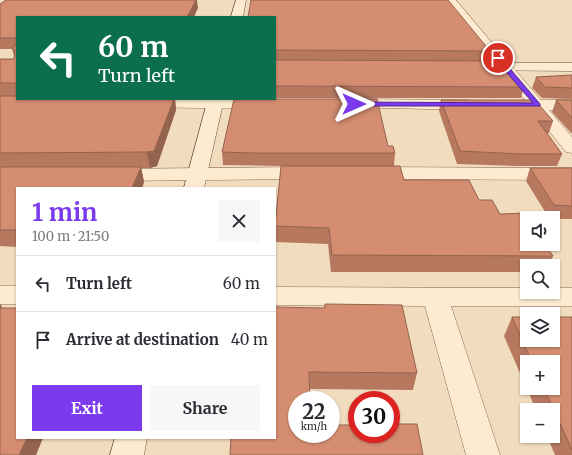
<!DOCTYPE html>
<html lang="en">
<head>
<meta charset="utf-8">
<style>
  body { margin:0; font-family:Merriweather,serif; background:#f7f7f7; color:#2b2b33; height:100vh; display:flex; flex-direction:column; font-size:15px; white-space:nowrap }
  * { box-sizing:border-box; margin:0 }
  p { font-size:13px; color:#7c7c81 }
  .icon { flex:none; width:22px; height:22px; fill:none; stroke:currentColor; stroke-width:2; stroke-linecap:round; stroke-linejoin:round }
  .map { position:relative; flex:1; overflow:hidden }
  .side { position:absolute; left:16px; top:187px; width:260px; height:252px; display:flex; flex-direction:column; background:#fff; border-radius:0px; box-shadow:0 1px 3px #0004 }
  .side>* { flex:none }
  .banner { position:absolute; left:16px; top:16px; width:260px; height:84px; border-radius:0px; box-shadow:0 1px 3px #0004; background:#0b6e4f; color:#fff; overflow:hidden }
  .tools { position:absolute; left:520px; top:211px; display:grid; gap:8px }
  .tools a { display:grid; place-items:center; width:40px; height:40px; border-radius:0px; background:#fff; box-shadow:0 1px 3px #0004; font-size:20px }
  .speed { position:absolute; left:288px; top:391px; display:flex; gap:8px; font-size:20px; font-weight:700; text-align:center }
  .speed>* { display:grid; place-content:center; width:52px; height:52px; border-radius:50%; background:#fff; box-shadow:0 1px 3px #0004; line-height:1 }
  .speed small { font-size:10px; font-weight:400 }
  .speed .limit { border:6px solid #d22; background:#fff; color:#111 }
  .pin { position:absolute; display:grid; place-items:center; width:34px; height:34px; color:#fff; margin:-17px; border:2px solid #fff; border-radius:50%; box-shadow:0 1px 4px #0007 }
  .me { position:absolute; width:44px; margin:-22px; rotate:90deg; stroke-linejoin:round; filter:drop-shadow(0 0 3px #0008) }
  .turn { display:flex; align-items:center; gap:14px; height:84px; padding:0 16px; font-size:18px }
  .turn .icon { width:52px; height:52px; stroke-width:2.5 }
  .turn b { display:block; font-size:28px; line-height:34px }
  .round { display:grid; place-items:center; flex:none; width:42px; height:42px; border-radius:0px; background:#f7f7f7 }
  .summary { display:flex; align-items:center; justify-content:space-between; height:68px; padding:0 16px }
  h1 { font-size:24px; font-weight:700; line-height:30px; color:#7c3aed }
  .cta { display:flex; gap:8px; margin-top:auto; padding:8px 16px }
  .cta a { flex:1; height:46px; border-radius:0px; background:#7c3aed; color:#fff; font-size:16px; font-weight:700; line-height:46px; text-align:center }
  .cta a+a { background:#f7f7f7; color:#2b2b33 }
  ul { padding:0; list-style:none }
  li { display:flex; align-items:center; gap:12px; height:56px; padding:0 16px; border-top:1px solid #e1e1e2 }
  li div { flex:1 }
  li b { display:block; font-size:15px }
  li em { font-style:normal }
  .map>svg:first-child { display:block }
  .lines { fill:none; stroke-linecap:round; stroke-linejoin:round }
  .street-casing { stroke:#8c6b55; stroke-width:1 }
  .secondary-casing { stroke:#6d4c38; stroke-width:1 }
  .street { fill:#fcead1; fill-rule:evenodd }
  .secondary { fill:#fcead1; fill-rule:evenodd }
  .wall { fill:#b67960; fill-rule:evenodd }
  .shaded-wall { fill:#94634e }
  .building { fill:#d48d70; stroke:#94634e }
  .route { fill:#7c3aed; stroke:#51269a }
</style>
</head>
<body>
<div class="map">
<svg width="572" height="455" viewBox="0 0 572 455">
  <rect width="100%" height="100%" fill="#f2dcbe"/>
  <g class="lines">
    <defs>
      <g id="street">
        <polygon points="505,63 510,64 541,100 572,100 572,110 549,110 572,137 572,153 566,152 532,110 503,108 501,105 503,102 525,100 498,67 500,64"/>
        <polygon points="145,99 263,99 268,101 271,104 268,107 263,109 140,107 137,104 140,101"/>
        <polygon points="349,99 469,100 475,102 477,105 475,108 469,110 344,107 341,104 344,101"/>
        <polygon points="309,167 316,169 319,173 316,177 309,179 113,181 106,179 103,175 106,171 113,169"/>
        <polygon points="373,167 572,168 572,180 373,179 366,177 363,173 366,169"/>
        <rect x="0" y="286" width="17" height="18"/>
        <polygon points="275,287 527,288 527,292 553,292 553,288 572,288 572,306 451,306 500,455 466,455 425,306 275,305"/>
      </g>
      <g id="secondary">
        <polygon points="236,0 246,0 243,17 231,17"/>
        <polygon points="446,0 456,0 509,63 572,63 572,71 468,70 466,67 468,64 495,63"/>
        <polygon points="208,99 224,99 204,188 184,188"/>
        <polygon points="115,438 147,438 144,455 110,455"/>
      </g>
    </defs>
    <!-- street casing -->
    <use href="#street" class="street-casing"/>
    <!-- secondary casing -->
    <use href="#secondary" class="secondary-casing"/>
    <!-- street -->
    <use href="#street" class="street"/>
    <!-- secondary -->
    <use href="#secondary" class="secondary"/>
  </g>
  <!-- wall -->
  <g class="wall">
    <polygon points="0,4 198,8 17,17 17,99 175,99 176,110 157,166 150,168 141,168 144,182 142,188 17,188 17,247 0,246 0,59 14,59 14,56 12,49 0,49"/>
    <polygon points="275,17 490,51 487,61 511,76 524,87 521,98 275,98"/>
    <polygon points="572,75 572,99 542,98 532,88 536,77"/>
    <polygon points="441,100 553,121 549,133 547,133 562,154 557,166 517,166 457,164 439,111"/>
    <polygon points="556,100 572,100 572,133 571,133 552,112"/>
    <polygon points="388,146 395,153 394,166 404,180 479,200 500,214 553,256 549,266 527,266 527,272 331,272 328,244 275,242 275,226 281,166 223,165 222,152"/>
    <polygon points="530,168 572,168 572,219 553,219 553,218 549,218 526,181"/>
    <polygon points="325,304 417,373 413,390 310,389 231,438 324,308"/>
    <path d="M512,317h60v138h-17l-8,-19h6v-26h-17l-32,-74zM527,362h26v26h-26z"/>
  </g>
  <!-- shaded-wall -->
  <g class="shaded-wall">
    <polygon points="196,0 197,0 198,8 194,17 187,17"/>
    <polygon points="174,99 175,99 176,110 157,166 150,168 147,152"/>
    <polygon points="141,167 144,182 142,188 132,188"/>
    <polygon points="0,303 7,318 0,319"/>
    <polygon points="27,438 43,438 36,455 19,455"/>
  </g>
  <!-- building -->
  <g class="building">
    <polygon points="6,0 196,0 187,17 17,17 17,38 0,38 0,4"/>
    <polygon points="251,0 448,0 490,51 275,50 275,17 248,17"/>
    <polygon points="17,44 17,83 0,83 0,59 14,59 15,50 12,48"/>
    <polygon points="275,60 499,61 511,76 516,76 524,87 275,86"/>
    <polygon points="572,75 572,88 545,87 536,77"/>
    <polygon points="0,96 17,96 17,99 174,99 154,151 147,152 0,153"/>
    <polygon points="234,99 377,99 388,146 393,146 395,153 252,153 222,152"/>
    <polygon points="441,100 535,100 553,121 538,121 562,154 521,154 460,151"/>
    <polygon points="556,100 572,100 572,118"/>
    <polygon points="281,166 400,166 404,180 469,180 479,200 492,200 500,214 527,213 529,218 527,218 527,244 545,244 553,256 332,255 329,228 275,226"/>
    <polygon points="0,167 141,167 132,188 17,188 17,230 0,230"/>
    <polygon points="530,168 572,168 572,206 554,205"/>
    <polygon points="325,304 402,305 417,373 309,372 310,400 297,400 297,434 331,434 331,425 357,425 357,434 391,434 391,424 417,424 423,455 230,455 231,438 275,438 275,307 325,308"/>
    <polygon points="0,308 17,308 17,438 27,438 19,455 0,455"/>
    <polygon points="512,317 527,317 527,340 553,340 553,317 572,317 572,450 544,388 553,388 553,362 532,362"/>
  </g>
  <!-- route -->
  <polygon class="route" points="496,57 500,57 540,104 540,106 354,106 350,104 354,102 533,103 496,60"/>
</svg>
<div class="tools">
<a><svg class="icon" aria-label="sound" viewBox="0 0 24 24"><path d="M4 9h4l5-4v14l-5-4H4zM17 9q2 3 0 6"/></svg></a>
<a><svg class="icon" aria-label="search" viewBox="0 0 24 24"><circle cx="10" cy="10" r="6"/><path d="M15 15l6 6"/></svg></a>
<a><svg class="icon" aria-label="layers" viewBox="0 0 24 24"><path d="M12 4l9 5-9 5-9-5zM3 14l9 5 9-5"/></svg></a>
<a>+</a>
<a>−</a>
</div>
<div class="speed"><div>22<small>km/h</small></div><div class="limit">30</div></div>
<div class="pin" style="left:498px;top:58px;background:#d93025"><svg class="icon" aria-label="arrive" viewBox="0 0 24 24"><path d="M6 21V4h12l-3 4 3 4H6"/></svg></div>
<svg class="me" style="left:354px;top:104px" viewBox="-20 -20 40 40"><path d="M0-17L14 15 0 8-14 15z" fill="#7c3aed" stroke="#fff" stroke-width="4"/></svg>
<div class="banner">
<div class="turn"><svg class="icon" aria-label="left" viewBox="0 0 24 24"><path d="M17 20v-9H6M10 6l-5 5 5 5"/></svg><div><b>60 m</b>Turn left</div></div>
</div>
<section class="side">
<div class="summary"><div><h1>1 min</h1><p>100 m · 21:50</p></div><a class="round"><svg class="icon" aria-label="close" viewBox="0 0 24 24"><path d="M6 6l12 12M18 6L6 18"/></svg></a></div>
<ul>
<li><svg class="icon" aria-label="left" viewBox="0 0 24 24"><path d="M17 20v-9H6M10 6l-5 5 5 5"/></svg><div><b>Turn left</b></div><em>60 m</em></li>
<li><svg class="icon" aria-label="arrive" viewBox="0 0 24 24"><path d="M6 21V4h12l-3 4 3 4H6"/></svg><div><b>Arrive at destination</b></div><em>40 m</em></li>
</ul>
<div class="cta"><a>Exit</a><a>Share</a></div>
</section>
</div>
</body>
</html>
